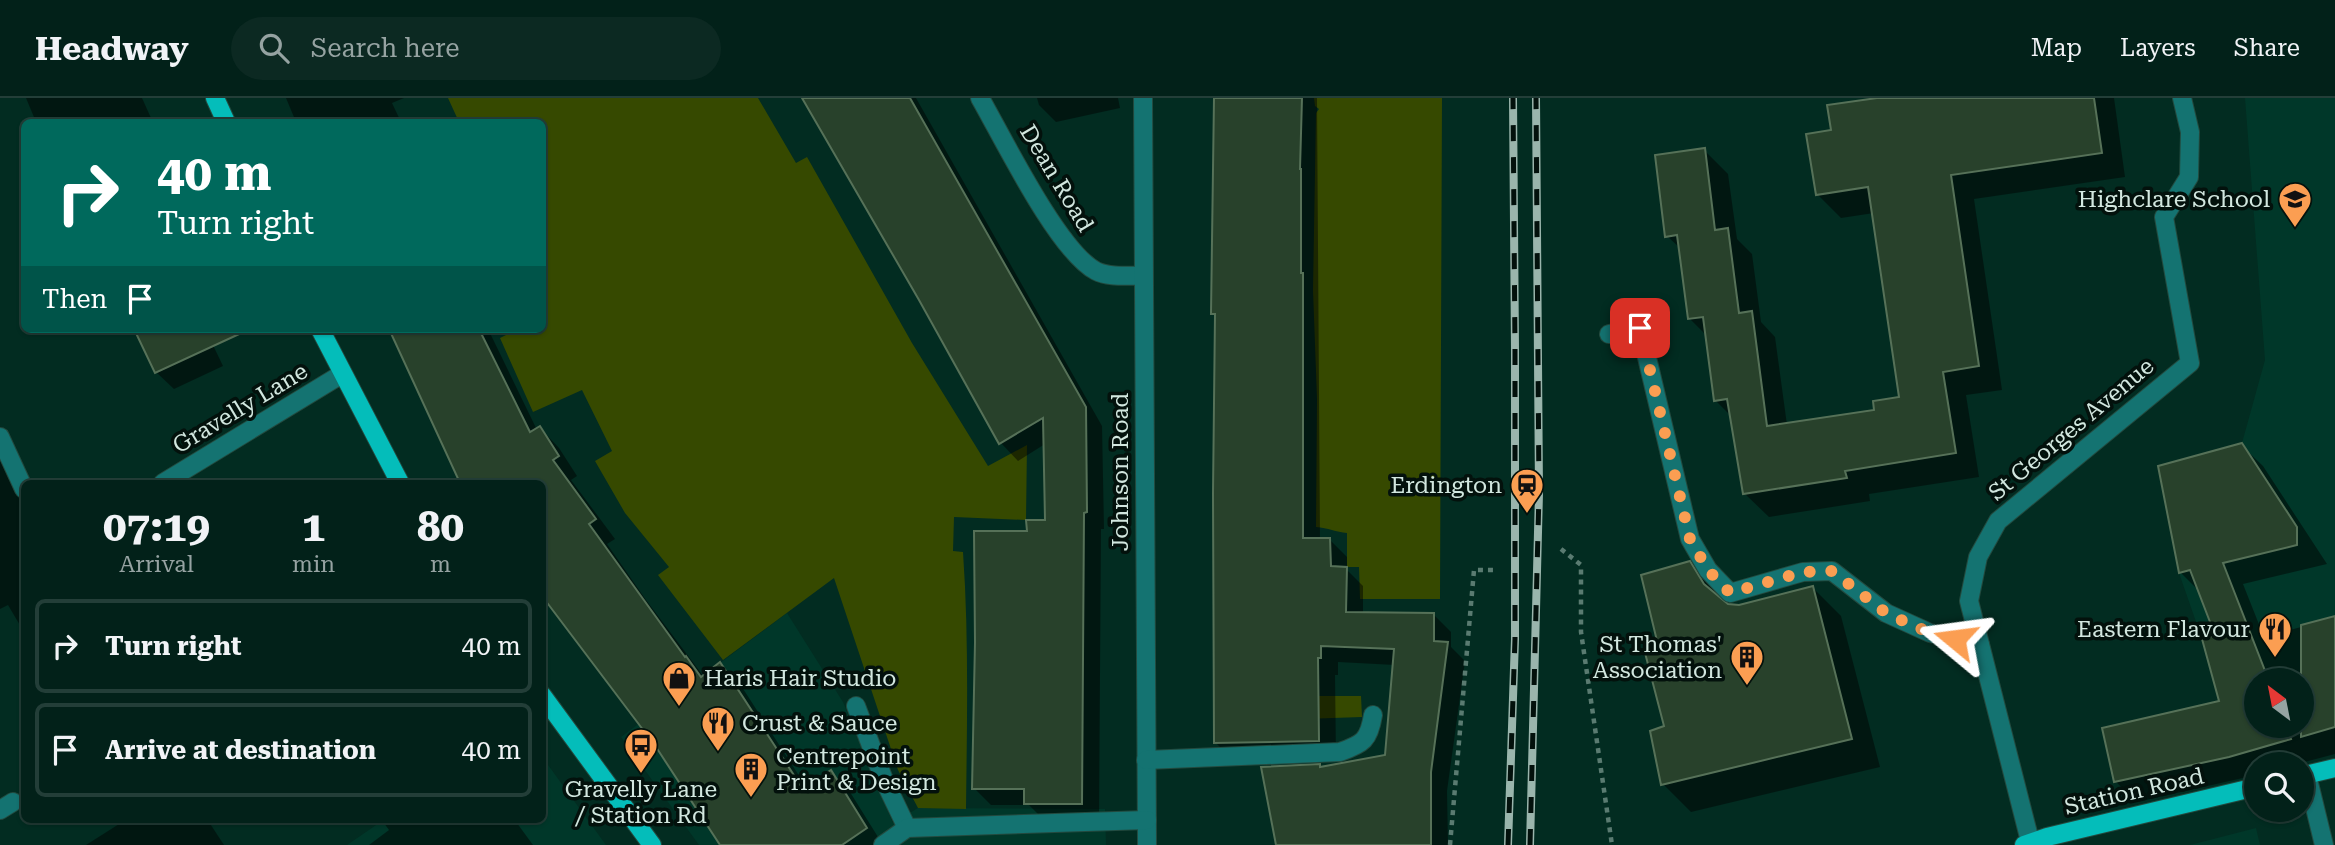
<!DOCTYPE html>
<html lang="en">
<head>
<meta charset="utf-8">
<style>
  body { margin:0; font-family:"Roboto Serif",serif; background:#0c2922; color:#f1f3f6; height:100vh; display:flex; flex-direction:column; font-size:26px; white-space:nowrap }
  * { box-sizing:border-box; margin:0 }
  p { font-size:23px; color:#96a3a2 }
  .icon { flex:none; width:38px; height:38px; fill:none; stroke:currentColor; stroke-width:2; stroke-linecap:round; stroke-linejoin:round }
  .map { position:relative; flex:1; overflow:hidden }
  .panel { position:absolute; left:21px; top:382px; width:525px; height:343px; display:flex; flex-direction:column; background:#022119; border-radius:10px; box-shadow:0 2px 5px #0004,0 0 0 2px #233e38 }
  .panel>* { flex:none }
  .banner { position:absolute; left:21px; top:21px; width:525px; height:214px; border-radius:10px; box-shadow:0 2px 5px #0004,0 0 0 2px #233e38; background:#00695c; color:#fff; overflow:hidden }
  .needle { width:46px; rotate:328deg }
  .fabs { position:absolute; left:2244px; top:570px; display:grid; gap:14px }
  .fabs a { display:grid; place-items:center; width:70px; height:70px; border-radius:50%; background:#022119; box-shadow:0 2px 5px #0004,0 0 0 2px #233e38; font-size:35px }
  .pin { position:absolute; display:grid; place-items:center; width:60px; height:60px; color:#fff; margin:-30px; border-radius:14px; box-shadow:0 4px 10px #0006 }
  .me { position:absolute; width:77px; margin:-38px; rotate:286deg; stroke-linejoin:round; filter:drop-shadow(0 0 5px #0008) }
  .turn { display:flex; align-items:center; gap:24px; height:147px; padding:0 21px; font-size:32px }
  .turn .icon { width:91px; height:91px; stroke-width:2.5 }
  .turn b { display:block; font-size:49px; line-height:60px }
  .then { display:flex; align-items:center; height:66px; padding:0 21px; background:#0003; gap:14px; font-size:26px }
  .eta { display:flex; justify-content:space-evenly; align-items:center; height:119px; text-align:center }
  .eta b { font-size:42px; font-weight:700; line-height:49px }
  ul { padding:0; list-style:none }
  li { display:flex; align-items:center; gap:21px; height:94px; margin:0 14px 10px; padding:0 7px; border:4px solid #233e38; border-radius:10px }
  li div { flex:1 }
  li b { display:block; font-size:26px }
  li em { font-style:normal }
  header { display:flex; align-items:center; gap:42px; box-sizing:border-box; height:98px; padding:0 35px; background:#022119; border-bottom:2px solid #233e38 }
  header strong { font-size:33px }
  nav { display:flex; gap:38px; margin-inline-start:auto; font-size:24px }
  .search { width:490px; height:63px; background:#0c2922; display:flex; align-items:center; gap:18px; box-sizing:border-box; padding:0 24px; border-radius:38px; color:#96a3a2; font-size:26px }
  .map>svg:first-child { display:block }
  .built { fill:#003729; fill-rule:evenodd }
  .green { fill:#364900 }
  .shadow { fill:#0007; fill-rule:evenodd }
  .building { fill:#28412b; stroke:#567158; stroke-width:2 }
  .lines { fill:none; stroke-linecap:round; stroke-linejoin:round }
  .minor-casing { stroke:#234a3f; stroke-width:20 }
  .major-casing { stroke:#234a3f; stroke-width:20 }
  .path { stroke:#5a7b71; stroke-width:4.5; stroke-dasharray:5 5; stroke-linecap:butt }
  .minor { stroke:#147371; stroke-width:18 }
  .major { stroke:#04bdba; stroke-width:18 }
  .rail-casing { stroke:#9ab5ac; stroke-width:8 }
  .rail { stroke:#03110c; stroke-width:5; stroke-dasharray:16; stroke-linecap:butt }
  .route { stroke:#fb9e52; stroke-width:12; stroke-dasharray:0 21.6 }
  .labels { text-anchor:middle; stroke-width:7; stroke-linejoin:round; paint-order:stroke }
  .street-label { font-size:23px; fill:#d2e7df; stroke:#03110c }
  .poi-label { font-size:23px; fill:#d2e7df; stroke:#03110c; text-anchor:end }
</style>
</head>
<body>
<header>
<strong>Headway</strong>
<div class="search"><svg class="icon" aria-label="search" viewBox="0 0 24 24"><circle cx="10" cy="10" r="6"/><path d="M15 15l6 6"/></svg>Search here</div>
<nav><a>Map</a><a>Layers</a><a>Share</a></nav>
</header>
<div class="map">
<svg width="2335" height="747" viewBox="0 0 2335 747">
  <rect width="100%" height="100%" fill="#022c21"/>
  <!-- built -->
  <g class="built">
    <path d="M2245,0h90v629l-56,14 -37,13 -20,-43 -20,-72 -23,-66 -21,-107 84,-23 23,-83zM2256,583h45v45h-45z"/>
    <polygon points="787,515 843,604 893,725 918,710 1105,711 1106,747 699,747 621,639"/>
    <polygon points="543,660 606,747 347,747 385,721 542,721"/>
    <polygon points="2256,730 2260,747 2190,747"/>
  </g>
  <!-- green -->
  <g class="green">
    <path d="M448,0h310l38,65 11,-6 105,186 76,123 39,-21 -1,75 -72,-3 -1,34 10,1c6,85 4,171 3,257l-48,-1 -20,-38 -64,-192 -111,82 -65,-85 11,-8 -44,-54 -30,-52 17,-10 -30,-61 -49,22 -33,-74 18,-9h24l1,-12 3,-2 -4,-9v-184h-83z"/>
    <path d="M1314,0h128l-2,501h-80l-1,-32h-12v-34c-11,-1 -19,-5 -31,-6l1,-128 -4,-109 3,-177 3,-4 -4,-3z"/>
    <polygon points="1304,598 1361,598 1362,619 1304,621"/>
  </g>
  <!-- shadow -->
  <g class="shadow">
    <polygon points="26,0 142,0 151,20 141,24 36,24"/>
    <polygon points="286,0 404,0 392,5 401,24 296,24"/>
    <polygon points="805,0 916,0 1102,328 1104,431 1101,431 1099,723 1044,722 1029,707 991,707 974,690 1028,435 1047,424 1045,346 1018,363 1001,345"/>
    <polygon points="1037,0 1118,0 1120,10 1056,24 1039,7"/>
    <polygon points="1213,0 1317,0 1320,442 1330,442 1347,459 1347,472 1363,488 1363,516 1434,517 1451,534 1451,549 1465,563 1447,693 1448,747 1278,747 1319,668 1321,670 1387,658 1395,567 1338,564 1338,577 1335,577 1336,660 1233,662 1215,644 1217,219 1213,216 1216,11 1213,8"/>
    <polygon points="1889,0 2114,0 2125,79 1974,101 2002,292 1966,297 1979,379 1869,396 1870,403 1769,419 1744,395 1732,319 1715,302 1707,238 1690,221 1681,151 1667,138 1704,52 1728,76 1737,141 1752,156 1761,224 1775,239 1787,327 1876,313 1901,301 1874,115 1841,120 1817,96 1833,33"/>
    <polygon points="136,231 218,231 211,243 223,268 174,291 156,274"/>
    <polygon points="391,231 488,231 537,332 540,330 559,350 577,378 571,382 615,441 607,446 646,502 704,579 720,566 740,586 807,690 831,675 850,694 883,747 722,747 542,385 466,385"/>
    <path d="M2241,347l22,21 64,98 -84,20 21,53 71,-19v136l-42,11h-37v10l-119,27 -22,-21 107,-79 -5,-66 -17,-44 -20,-20zM2256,583h45v45h-45z"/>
    <polygon points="0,362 24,411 24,534 8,507 0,511"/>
    <polygon points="1689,465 1718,494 1727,508 1739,508 1813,490 1841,518 1880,669 1691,714 1663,686 1666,629 1660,548"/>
    <polygon points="127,721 207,721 224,747 86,747"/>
    <polygon points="381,721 514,721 533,747 369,747 389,732"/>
  </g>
  <!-- building -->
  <g class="building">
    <polygon points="802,0 910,0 1086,309 1087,414 1084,415 1082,706 1024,706 1024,691 972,691 975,544 974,433 1027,433 1026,422 1045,422 1043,320 999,346 919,202"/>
    <polygon points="1214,0 1302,0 1300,71 1301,71 1301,175 1303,175 1303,440 1330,440 1331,468 1347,469 1346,514 1434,515 1434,543 1448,544 1431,674 1431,747 1276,747 1261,669 1320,666 1320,669 1385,657 1394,551 1321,548 1321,560 1318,560 1319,643 1214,645 1213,395 1215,216 1211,216"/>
    <polygon points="1877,0 2094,0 2102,55 1951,77 1979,268 1943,274 1956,355 1845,373 1847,380 1743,396 1727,301 1714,303 1703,219 1688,221 1677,137 1665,139 1655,57 1705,50 1715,132 1728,130 1739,215 1752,213 1767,328 1874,312 1873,303 1899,299 1868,89 1816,97 1806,36 1831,32 1827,7"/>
    <polygon points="134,231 250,231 155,275"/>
    <polygon points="389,231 479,231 530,334 540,328 559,358 553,362 596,421 589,426 685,559 686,558 701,579 720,564 803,691 831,672 867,730 842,747 720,747 656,649 542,498 542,385 460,385"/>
    <polygon points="2242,345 2297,429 2297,447 2223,465 2269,583 2256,583 2256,628 2286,628 2291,641 2229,659 2114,684 2102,630 2219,603 2202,541 2215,537 2190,472 2179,475 2158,368"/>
    <polygon points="1690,463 1704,486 1728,506 1739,507 1813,488 1852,641 1661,687 1650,633 1664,628 1644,551 1658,547 1641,477"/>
    <polygon points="2335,518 2335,629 2301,639 2301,527"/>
  </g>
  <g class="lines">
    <defs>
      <g id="minor">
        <path d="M980,0c23,40 78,153 116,173 14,7 32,4 47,5"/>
        <polyline points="1143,0 1147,747"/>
        <polyline points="1609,236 1640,230 1690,441 1708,472 1730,495 1803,474 1832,473 1886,515 1930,535 1980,547"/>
        <polyline points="0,339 24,391"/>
        <polyline points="163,385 342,276"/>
        <polyline points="856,608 884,682 907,730"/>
        <path d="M1146,662l194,-8c23,-8 29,-12 33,-37"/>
        <polyline points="2307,677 2324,747"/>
        <polyline points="0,712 13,704"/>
        <polyline points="883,747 907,730 1147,722"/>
        <polyline points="2031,747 1969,503 1978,459 1998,423 2190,265 2164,119 2189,79 2190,34 2182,0"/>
      </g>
      <g id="major">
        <polyline points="215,0 226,24"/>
        <polyline points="320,231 400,385"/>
        <polyline points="542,597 652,747"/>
        <polyline points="2301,678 2335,670"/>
        <polyline points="2024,747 2047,739 2256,689"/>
      </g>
    </defs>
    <!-- minor casing -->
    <use href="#minor" class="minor-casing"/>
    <!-- major casing -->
    <use href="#major" class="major-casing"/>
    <!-- path -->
    <g class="path">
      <polyline points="1561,451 1581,467 1581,534 1612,747"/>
      <polyline points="1450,747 1474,472 1497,472"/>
    </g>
    <!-- minor -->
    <use href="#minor" class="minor"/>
    <!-- major -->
    <use href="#major" class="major"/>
    <defs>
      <g id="rail">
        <polyline points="1508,747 1515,541 1515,251 1513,0"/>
        <polyline points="1530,747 1539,395 1536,0"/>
      </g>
    </defs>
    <!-- rail casing -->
    <use href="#rail" class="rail-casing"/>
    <!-- rail -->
    <use href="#rail" class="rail"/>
  </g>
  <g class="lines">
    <!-- route -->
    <polyline class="route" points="1640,230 1690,441 1708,472 1730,495 1803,474 1832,473 1886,515 1930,535 1955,541"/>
  </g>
  <!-- icons -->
  <defs>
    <symbol id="school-pin" viewBox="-11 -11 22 30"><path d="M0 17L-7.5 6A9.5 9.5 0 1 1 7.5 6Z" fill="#fb9e52" stroke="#03110c"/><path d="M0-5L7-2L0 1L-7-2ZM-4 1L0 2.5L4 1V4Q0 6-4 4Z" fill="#111"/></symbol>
    <symbol id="station-pin" viewBox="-11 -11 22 30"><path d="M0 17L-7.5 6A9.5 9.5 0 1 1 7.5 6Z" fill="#fb9e52" stroke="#03110c"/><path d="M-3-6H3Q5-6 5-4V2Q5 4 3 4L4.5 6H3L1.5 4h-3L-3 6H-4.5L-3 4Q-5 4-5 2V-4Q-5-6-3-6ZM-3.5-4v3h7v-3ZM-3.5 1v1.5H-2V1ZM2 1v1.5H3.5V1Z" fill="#111"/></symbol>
    <symbol id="restaurant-pin" viewBox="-11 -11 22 30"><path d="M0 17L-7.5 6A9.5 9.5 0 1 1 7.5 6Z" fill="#fb9e52" stroke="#03110c"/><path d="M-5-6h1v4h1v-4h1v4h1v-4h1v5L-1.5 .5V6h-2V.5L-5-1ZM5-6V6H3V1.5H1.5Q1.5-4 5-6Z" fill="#111"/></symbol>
    <symbol id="building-pin" viewBox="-11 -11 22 30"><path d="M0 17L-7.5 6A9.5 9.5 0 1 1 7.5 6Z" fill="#fb9e52" stroke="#03110c"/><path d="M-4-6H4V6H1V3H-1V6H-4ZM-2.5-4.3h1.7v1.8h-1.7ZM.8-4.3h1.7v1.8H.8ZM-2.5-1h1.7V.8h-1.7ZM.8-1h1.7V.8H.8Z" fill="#111"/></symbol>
    <symbol id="shop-pin" viewBox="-11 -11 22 30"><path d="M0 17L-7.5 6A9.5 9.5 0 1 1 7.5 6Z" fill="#fb9e52" stroke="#03110c"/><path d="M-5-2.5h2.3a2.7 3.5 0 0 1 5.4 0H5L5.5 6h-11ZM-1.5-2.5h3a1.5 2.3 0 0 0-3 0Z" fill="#111"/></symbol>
    <symbol id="bus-pin" viewBox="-11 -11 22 30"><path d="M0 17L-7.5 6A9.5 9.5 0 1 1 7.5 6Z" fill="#fb9e52" stroke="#03110c"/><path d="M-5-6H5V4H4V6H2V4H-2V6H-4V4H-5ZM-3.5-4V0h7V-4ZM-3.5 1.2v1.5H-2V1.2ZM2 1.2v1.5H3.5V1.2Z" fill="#111"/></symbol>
  </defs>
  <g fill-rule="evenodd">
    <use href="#school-pin" x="2276" y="82" width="38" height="52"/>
    <use href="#station-pin" x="1508" y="368" width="38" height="52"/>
    <use href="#restaurant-pin" x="2256" y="512" width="38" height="52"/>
    <use href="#building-pin" x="1728" y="540" width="38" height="52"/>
    <use href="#shop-pin" x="660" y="561" width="38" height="52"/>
    <use href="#restaurant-pin" x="699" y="606" width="38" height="52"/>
    <use href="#bus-pin" x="622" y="628" width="38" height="52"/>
    <use href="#building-pin" x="732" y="652" width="38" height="52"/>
  </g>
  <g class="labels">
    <!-- street labels -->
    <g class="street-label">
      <text transform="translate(1057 80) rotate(59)" y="8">Dean Road</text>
      <text transform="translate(240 310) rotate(-31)" y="8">Gravelly Lane</text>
      <text transform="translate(2071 331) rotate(-40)" y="8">St Georges Avenue</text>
      <text transform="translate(1120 374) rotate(-90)" y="8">Johnson Road</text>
      <text transform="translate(2134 693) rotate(-13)" y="8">Station Road</text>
    </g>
    <!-- poi labels -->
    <g class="poi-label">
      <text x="2270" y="109">Highclare School</text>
      <text x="1502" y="395">Erdington</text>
      <text x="2250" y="539">Eastern Flavour</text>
      <text x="1722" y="554">St Thomas'<tspan x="1722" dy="26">Association</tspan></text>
      <text x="704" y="588" text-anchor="start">Haris Hair Studio</text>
      <text x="742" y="633" text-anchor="start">Crust &amp; Sauce</text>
      <text x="776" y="666" text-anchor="start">Centrepoint<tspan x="776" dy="26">Print &amp; Design</tspan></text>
      <text x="641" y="699" text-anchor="middle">Gravelly Lane<tspan x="641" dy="26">/ Station Rd</tspan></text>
    </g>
  </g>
</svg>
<div class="fabs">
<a><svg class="needle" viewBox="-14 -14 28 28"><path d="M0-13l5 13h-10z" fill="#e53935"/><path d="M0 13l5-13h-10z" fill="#96a3a2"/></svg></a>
<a><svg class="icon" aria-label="search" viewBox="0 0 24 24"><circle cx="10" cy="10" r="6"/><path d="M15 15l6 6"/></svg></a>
</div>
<div class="pin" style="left:1640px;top:230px;background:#d93025"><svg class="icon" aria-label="arrive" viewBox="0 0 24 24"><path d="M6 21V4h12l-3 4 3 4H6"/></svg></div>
<svg class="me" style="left:1955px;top:541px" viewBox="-20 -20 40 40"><path d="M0-17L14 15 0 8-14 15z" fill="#fb9e52" stroke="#fff" stroke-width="4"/></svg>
<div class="banner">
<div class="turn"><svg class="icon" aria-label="right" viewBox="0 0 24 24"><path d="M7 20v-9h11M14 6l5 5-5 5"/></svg><div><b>40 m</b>Turn right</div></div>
<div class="then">Then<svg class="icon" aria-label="arrive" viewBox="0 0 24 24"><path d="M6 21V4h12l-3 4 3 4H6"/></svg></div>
</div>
<section class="panel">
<div class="eta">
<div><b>07:19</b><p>Arrival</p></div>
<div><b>1</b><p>min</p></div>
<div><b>80</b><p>m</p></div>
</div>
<ul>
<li><svg class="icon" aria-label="right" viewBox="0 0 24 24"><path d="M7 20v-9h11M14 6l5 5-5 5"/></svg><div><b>Turn right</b></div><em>40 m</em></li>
<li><svg class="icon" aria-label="arrive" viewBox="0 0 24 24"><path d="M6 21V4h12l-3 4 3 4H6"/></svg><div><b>Arrive at destination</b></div><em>40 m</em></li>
</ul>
</section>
</div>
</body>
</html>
